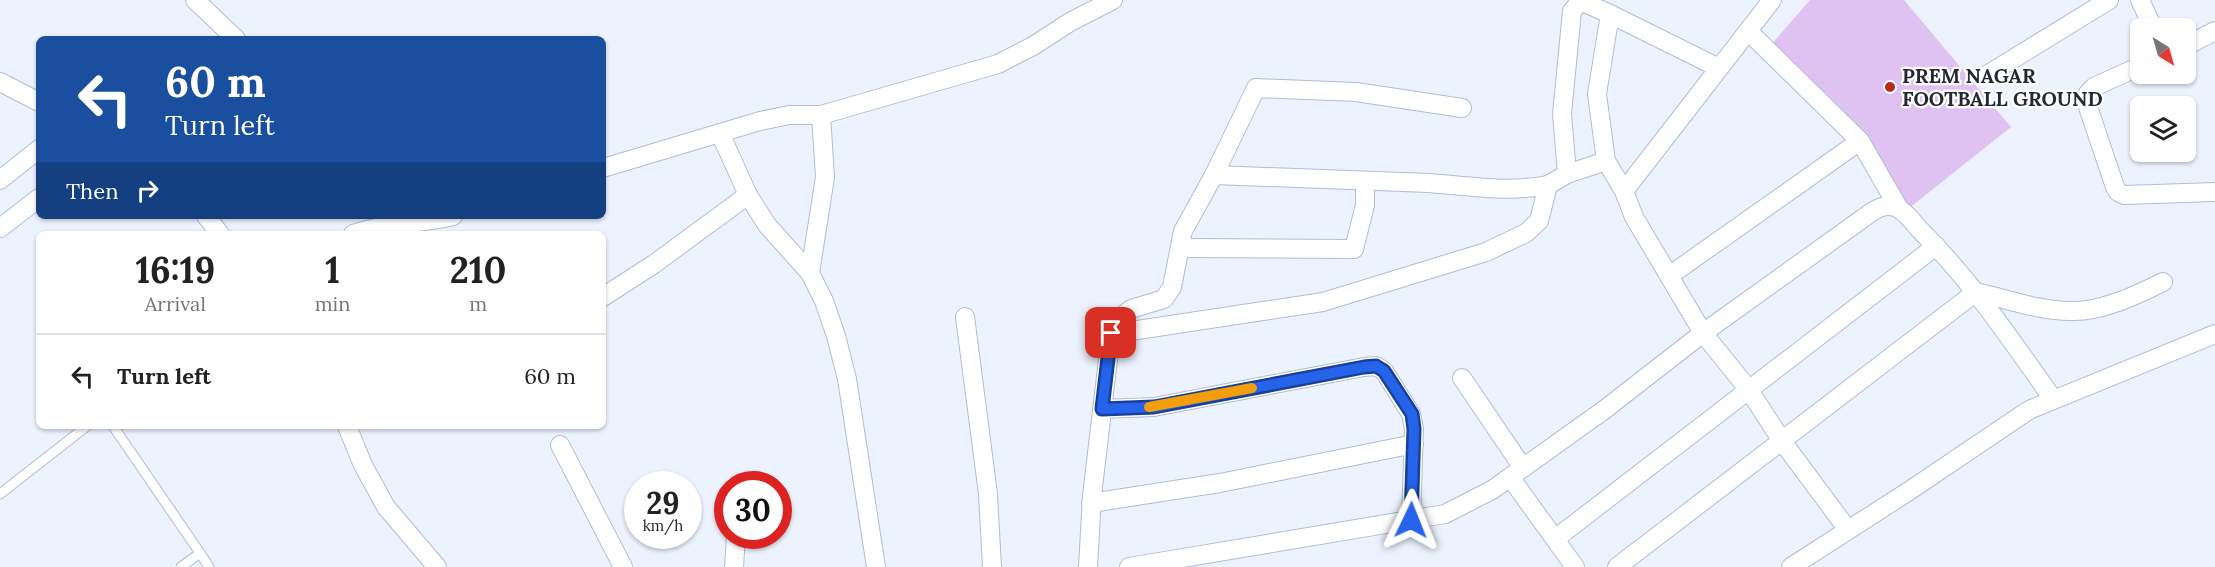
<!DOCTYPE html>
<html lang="en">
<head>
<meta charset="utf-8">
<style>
  body { margin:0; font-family:Lora,serif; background:#f2f2f2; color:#222; height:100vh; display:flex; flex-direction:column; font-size:22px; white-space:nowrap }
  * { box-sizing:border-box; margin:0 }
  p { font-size:20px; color:#767676 }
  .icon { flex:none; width:33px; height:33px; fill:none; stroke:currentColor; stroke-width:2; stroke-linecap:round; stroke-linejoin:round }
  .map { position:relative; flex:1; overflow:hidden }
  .panel { position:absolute; left:36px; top:231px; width:570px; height:198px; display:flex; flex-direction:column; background:#fff; border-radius:9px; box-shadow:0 2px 4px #0004 }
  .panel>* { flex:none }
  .guide { position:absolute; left:36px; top:36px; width:570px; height:183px; border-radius:9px; box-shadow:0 2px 4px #0004; background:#1a4fa0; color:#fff; overflow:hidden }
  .needle { width:39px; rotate:143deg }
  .fabs { position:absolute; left:2130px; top:18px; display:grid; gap:12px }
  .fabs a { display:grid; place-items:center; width:66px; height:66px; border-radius:9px; background:#fff; box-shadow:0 2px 4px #0004; font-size:30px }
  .speed { position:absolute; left:624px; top:471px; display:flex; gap:12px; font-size:30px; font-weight:700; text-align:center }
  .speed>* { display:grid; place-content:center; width:78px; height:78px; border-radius:50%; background:#fff; box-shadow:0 2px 4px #0004; line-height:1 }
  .speed small { font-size:15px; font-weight:400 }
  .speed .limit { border:9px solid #d22; background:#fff; color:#111 }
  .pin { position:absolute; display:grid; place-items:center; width:51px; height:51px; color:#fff; margin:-26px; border-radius:12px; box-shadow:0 3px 9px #0006 }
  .me { position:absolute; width:66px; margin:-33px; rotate:2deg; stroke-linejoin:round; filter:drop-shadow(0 0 4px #0008) }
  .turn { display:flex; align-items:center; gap:21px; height:126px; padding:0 30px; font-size:27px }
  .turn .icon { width:78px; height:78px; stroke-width:2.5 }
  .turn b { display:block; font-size:42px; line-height:51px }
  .then { display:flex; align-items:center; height:57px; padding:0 30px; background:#0003; gap:12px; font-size:22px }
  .eta { display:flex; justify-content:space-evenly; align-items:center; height:102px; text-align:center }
  .eta b { font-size:36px; font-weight:700; line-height:42px }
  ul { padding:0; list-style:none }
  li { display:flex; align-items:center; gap:18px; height:84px; padding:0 30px; border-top:2px solid #e0e0e0 }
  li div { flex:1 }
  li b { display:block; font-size:22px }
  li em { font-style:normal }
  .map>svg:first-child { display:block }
  .green { fill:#e0c2f2 }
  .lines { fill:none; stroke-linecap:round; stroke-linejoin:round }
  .service-casing { stroke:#afbdd5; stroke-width:11 }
  .minor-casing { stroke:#afbdd5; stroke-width:20 }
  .service { stroke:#fff; stroke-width:9 }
  .minor { stroke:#fff; stroke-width:18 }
  .route-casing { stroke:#184099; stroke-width:15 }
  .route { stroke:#2563eb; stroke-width:10 }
  .slow { stroke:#f59e0b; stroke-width:10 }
  .poi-dot { fill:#b92d18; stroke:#fff; stroke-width:2 }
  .labels { text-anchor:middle; stroke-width:4.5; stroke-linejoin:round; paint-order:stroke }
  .poi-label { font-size:20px; font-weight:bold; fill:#232832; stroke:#fff; text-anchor:start }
</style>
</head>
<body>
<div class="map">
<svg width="2215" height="567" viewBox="0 0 2215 567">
  <rect width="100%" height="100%" fill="#edf3fe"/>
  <!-- green -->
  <polygon class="green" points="1810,0 1904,0 2011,127 1908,209 1769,47"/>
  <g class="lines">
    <defs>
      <g id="service">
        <polyline points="113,426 200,553 181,567"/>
        <polyline points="0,494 87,426"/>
        <polyline points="200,553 209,567"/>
      </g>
      <g id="minor">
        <polyline points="195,0 236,39"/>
        <polyline points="1578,0 1610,14 1719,68"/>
        <polyline points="2140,0 2153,28"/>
        <polyline points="1610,14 1597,94 1606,161 1624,191 1634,217 1703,333 1749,390 1782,441 1848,530"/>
        <polyline points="1748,31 1860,141 1898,207"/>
        <polyline points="2186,46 2215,31"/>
        <polyline points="2140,66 2094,87 2088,93 2086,101 2115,187 2118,192 2124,195 2215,192"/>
        <polyline points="1987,75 2109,0"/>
        <polyline points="0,82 39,102"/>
        <polyline points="720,133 748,195 767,225 810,273 824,301 836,336 847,379 876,567"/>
        <polyline points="603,168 760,121 789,115 821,115 998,64 1033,46 1070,22 1113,0"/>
        <polyline points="1567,174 1562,114 1572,11 1581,1"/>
        <path d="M1214,175c72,3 144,5 215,8 40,3 79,10 119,2"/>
        <polyline points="0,180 39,149"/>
        <polyline points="1624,191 1772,0"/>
        <polyline points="206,216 220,234"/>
        <polyline points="0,228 39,198"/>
        <path d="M353,234c32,-11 67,-10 100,-18"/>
        <polyline points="1180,248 1354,249 1365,205 1365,181"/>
        <polyline points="810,273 825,177 821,115"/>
        <polyline points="1669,276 1860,141"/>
        <polyline points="603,297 654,264 748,195"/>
        <polyline points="965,317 988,494 992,567"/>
        <polyline points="1111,334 1323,302 1486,252 1526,233 1539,221 1548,185 1567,174 1606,161"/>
        <polyline points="1462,378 1523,468"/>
        <polyline points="1102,409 1154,407 1364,367 1376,366 1384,371 1411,414 1414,429 1411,520"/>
        <polyline points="347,426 363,465 386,507 437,567"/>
        <polyline points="560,445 623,567"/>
        <polyline points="1510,477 1575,567"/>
        <polyline points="1091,503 1220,483 1414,444"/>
        <polyline points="724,506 728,513"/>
        <polyline points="1555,539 1936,246"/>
        <polyline points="734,567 736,536"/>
        <polyline points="1088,567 1092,496 1111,334 1117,320 1131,309 1164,299 1172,287 1183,231 1214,175 1256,88 1356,92 1462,108"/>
        <path d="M1129,567l316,-53 47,-24 112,-80 99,-77 159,-114c10,-7 20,-16 33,-12 9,3 18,15 24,22 52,51 92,111 134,170"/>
        <path d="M1617,567l359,-275c31,7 63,19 95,19 30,1 66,-16 92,-29"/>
        <polyline points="1791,567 1912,489 2029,410 2215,334"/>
      </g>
    </defs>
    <!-- service casing -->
    <use href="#service" class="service-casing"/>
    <!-- minor casing -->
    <use href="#minor" class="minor-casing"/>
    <!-- service -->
    <use href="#service" class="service"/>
    <!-- minor -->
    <use href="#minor" class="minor"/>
  </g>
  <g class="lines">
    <defs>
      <polyline id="route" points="1111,333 1102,409 1154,407 1364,367 1376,366 1384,371 1412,414 1414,429 1411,520"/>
    </defs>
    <!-- route casing -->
    <use href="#route" class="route-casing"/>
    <!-- route -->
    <use href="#route" class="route"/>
    <!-- slow -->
    <polyline class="slow" points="1149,407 1252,388"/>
  </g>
  <!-- markers -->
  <circle class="poi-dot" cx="1890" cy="87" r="6"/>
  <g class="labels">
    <!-- poi labels -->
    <g class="poi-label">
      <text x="1902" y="83">PREM NAGAR<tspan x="1902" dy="23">FOOTBALL GROUND</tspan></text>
    </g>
  </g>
</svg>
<div class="fabs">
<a><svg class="needle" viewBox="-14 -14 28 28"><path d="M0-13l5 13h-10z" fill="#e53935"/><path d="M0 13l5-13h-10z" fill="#767676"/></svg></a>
<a><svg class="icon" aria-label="layers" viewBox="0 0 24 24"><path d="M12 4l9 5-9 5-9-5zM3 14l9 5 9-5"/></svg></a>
</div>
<div class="speed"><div>29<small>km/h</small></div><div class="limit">30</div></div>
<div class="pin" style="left:1111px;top:333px;background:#d93025"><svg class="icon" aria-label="arrive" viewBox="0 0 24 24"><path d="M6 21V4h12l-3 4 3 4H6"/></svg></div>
<svg class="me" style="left:1411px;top:520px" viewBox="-20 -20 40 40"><path d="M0-17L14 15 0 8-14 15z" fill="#2563eb" stroke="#fff" stroke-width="4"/></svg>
<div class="guide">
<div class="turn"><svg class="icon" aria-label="left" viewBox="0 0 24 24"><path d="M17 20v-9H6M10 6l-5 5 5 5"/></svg><div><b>60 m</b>Turn left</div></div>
<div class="then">Then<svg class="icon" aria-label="right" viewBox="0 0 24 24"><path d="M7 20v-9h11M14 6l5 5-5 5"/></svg></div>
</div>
<section class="panel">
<div class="eta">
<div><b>16:19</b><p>Arrival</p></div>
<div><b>1</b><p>min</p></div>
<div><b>210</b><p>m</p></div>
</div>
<ul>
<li><svg class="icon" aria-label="left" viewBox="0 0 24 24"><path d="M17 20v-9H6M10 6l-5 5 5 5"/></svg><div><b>Turn left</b></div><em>60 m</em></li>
</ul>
</section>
</div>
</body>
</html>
